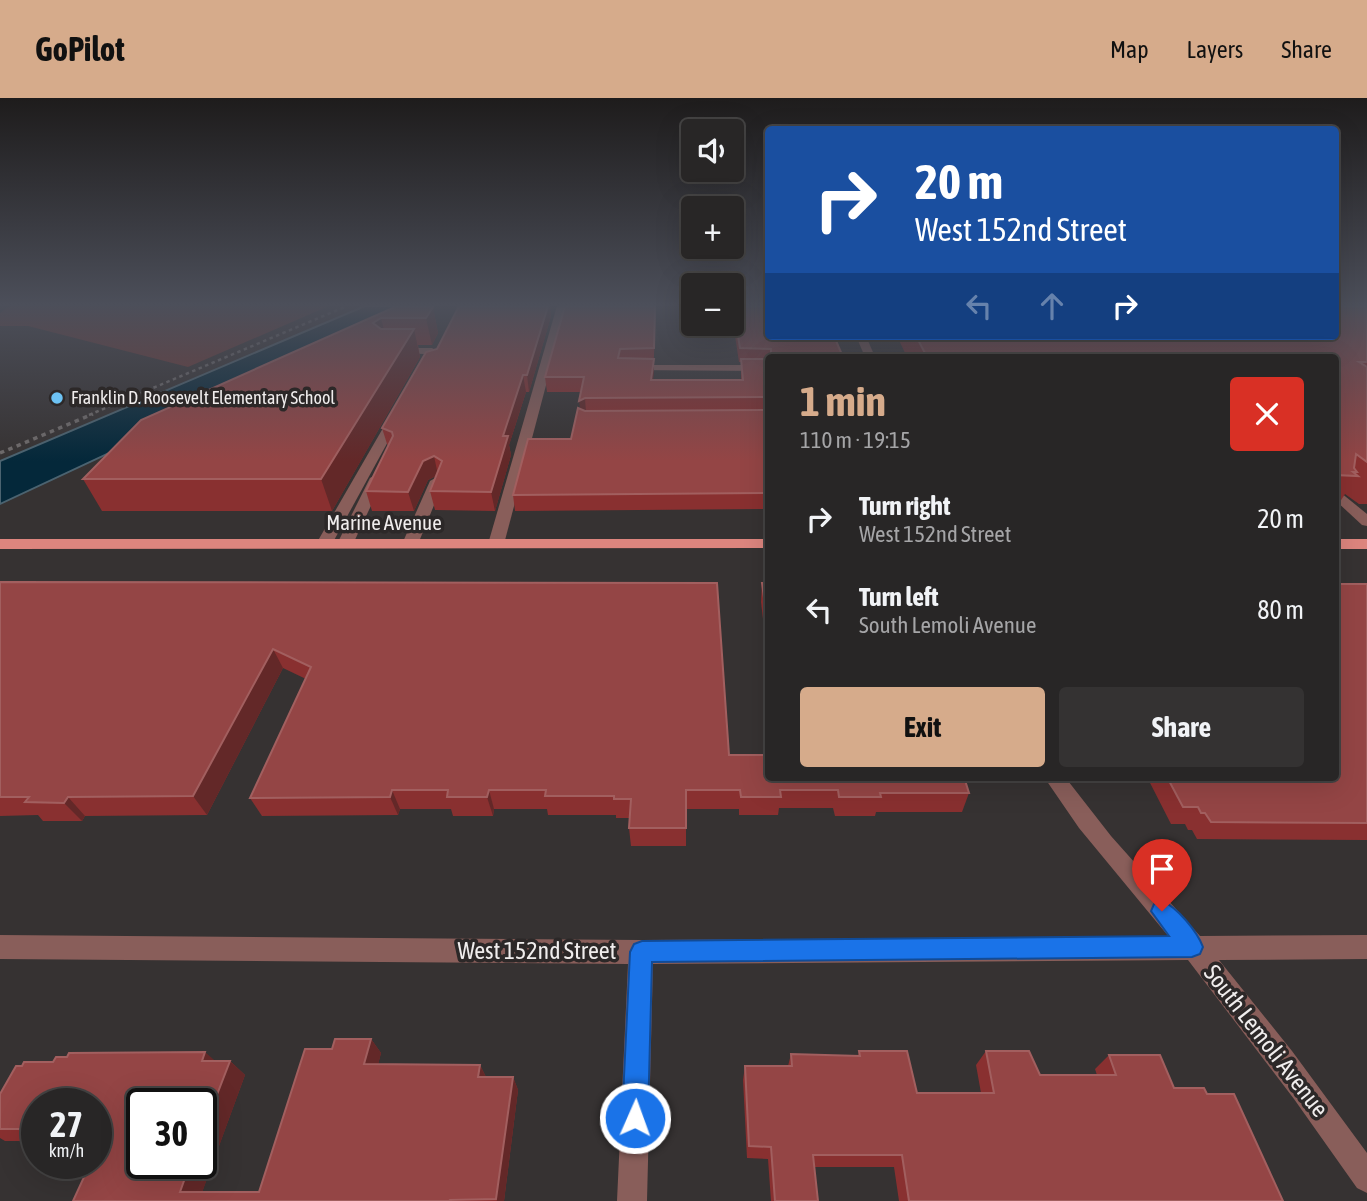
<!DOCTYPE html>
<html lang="en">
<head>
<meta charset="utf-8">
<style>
  body { margin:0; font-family:"Asap Condensed",sans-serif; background:#343232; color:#f1f3f6; height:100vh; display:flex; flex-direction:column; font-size:26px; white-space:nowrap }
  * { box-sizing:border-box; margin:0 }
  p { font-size:23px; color:#a5a5a7 }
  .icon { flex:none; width:38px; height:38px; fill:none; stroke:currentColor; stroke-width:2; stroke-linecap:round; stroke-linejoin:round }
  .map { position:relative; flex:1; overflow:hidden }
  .sheet { position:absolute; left:765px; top:256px; width:574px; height:427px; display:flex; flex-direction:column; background:#282626; border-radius:7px; box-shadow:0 7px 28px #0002,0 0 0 2px #444343 }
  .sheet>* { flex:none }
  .guide { position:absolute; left:765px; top:28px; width:574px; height:214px; border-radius:7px; box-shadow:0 7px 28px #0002,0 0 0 2px #444343; background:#1a4fa0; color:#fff; overflow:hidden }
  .tools { position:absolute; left:681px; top:21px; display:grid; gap:14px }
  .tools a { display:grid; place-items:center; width:63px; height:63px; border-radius:7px; background:#282626; box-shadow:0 7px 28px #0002,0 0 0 2px #444343; font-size:35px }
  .speed { position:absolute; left:21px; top:990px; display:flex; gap:14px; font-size:35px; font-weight:700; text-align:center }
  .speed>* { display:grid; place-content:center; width:91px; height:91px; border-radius:50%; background:#282626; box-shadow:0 7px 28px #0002,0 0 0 2px #444343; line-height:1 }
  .speed small { font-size:18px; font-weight:400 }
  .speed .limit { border:4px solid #111; border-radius:10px; background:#fff; color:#111 }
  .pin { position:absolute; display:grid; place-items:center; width:60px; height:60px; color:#fff; margin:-72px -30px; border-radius:50% 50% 50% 0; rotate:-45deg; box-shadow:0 0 7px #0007 }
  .pin .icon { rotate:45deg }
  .me { position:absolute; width:77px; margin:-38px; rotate:2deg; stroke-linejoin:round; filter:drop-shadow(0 0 5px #0008) }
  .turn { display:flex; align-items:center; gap:24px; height:147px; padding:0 35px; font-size:32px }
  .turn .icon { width:91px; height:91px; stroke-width:2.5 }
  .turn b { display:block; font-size:49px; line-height:60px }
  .lanes { display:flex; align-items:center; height:66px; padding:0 35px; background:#0003; justify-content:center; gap:35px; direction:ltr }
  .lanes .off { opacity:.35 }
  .round { display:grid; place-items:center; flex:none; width:74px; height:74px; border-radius:7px; background:#343232 }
  .head { display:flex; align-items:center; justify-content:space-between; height:119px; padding:0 35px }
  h1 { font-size:42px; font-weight:700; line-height:52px; color:#d6ab8b }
  .cta { display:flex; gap:14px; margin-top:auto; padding:14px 35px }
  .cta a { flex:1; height:80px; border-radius:7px; background:#d6ab8b; color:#111; font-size:28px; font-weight:700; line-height:80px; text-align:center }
  .cta a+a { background:#343232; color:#f1f3f6 }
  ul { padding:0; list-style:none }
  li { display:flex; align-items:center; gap:21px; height:91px; padding:0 35px }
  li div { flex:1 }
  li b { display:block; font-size:26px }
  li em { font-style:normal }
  header { display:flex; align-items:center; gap:42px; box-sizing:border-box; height:98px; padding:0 35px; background:#d6ab8b; color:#111 }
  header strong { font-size:33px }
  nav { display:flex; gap:38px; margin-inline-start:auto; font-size:24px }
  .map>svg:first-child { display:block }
  .green { fill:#703834 }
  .water { fill:#04283a; stroke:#4b6370; stroke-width:2 }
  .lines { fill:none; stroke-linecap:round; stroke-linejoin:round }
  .path-far1 { stroke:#6f6b6b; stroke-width:2.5; stroke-dasharray:3.5 3.5; stroke-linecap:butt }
  .path { stroke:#6f6b6b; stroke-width:3.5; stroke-dasharray:4.5 4.5; stroke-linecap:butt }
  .minor { fill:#895e5a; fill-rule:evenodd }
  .major { fill:#dd857e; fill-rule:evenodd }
  .wall { fill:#893030 }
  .shaded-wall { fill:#632828 }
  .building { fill:#944545; stroke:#a25f5f; stroke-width:2 }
  .route { fill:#1a73e8; stroke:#114b97; stroke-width:2 }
  .poi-dot { fill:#6dc2f3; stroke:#2c2828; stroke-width:2.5 }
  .labels { text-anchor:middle; stroke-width:7; stroke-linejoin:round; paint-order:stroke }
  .far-poi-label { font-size:18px; fill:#f0eded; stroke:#2c2828; text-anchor:start }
  .street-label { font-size:21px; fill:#f0eded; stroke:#2c2828 }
  .near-street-label { font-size:24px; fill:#f0eded; stroke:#2c2828 }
</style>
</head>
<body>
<header>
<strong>GoPilot</strong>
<nav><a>Map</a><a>Layers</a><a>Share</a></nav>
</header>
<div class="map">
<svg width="1367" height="1103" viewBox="0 0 1367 1103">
  <rect width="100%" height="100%" fill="#363232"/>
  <!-- green -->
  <polygon class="green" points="10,208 329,208 188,269 28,228 0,228 0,215"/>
  <!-- water -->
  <polygon class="water" points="365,208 424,208 0,406 0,363"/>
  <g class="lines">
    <!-- path-far1 -->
    <polyline class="path-far1" points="89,317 347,208"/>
    <!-- path -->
    <polyline class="path" points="0,355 93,316"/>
    <!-- minor -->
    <g class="minor">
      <polygon points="557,208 567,208 504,446 501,449 491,449 488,446"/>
      <polygon points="856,238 866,238 875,259 865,259"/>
      <polygon points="398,250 432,250 437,253 425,274 421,275 415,272 425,256 394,255 393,253"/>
      <polygon points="632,267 768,267 768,273 628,272 628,268"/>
      <polygon points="396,314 402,318 332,446 329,449 319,449 316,446 390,318"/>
      <polygon points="377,376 384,380 353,446 350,449 340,449 337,446 370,380"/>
      <polygon points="437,379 444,383 418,446 415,449 405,449 402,446 430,383"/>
      <polygon points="1335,390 1367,416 1367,428 1362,427 1335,402"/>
      <polygon points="1044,679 1065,679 1111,738 1200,838 1367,837 1367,861 1219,862 1292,953 1367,1055 1367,1095 1357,1090 1294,1001 1188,862 653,866 647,1103 617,1103 628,866 0,861 0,837 641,842 1169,839 1079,730"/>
    </g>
    <!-- major -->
    <g class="major">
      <polygon points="0,441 768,441 768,450 0,451"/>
      <rect x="1335" y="441" width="32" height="10"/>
    </g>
  </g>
  <!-- wall -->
  <g class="wall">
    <polygon points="397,208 433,209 438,235 432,247 418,247 420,259 332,413 102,413 83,381"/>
    <polygon points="459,208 550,208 551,218 529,294 526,294 509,347 511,357 495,413 435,412 430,393 436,378 428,382 414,413 372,413 366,393 388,349 382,330 437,251"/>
    <polygon points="656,208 653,282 741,282 741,264 739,264 732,218 732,208 768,208 843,259 768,259 768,411 515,413 513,397 571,341 580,311 581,294 547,294 545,279"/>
    <polygon points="1367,208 1367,406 1359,406 1345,396 1336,410 1335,259 907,259 897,238 1335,238"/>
    <polygon points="0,484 729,657 969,695 962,714 876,714 875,718 835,718 833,710 779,710 778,717 739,717 739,711 686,711 686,748 631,748 629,730 630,720 616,720 616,717 548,717 547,711 494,711 493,718 453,718 451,711 400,711 398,717 262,718 250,700 306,581 283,570 207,717 85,718 82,723 43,723 38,717 0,718"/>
    <polygon points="762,485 768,485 768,564 761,504"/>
    <polygon points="1367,486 1367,742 1197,741 1192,732 1188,732 1185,726 1171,726 1147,679 1335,679"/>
    <polygon points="371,941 381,955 378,966 480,967 486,979 513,979 518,992 504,1103 73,1103 101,1043 96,1043 96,1006 37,1006 37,1043 5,1043 0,1040 0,996 22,968 230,963 245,977 202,1094 259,1094 332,951"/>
    <polygon points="859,953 917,995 981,995 976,967 986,953 1040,977 1097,977 1095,971 1109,957 1174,990 1207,996 1283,1103 899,1103 894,1069 814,1069 818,1103 771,1103 768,1061 747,1060 743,982 745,968 788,968 791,956 858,958"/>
  </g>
  <!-- shaded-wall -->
  <g class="shaded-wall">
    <polygon points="548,208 550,208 551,218 529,294 527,277"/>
    <polygon points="433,209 438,235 432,247 426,220"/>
    <polygon points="381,220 388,247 373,225"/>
    <polygon points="414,231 420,259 332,413 321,381"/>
    <polygon points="654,261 654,275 651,297 651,282"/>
    <polygon points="523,277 526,294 509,347 511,357 495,413 491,394 503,338"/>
    <polygon points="585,300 586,315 581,318 579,303"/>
    <polygon points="434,358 438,377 428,382 414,413 408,394 423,363"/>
    <polygon points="273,551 283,570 207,717 193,698"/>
    <polygon points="392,692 400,711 398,717 390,699"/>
    <polygon points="489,692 494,711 493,718 487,699"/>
    <polygon points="68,699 85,718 82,723 64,705"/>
    <polygon points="371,941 381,955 375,980 364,966"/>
    <polygon points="205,954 221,968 202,963"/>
    <polygon points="230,963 245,977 199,1103 180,1094 190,1066 201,1066 201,1038"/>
    <polygon points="480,967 487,981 478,979"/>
    <polygon points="513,979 518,992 504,1103 497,1103 496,1101"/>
  </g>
  <!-- building -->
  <g class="building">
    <polygon points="397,208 433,209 426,220 381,220 373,225 381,231 414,231 321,381 83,381 141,322"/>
    <polygon points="459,208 548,208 527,277 523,277 503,338 508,338 491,394 430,393 442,363 434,358 423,363 408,394 366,393 393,338 392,334 382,330 426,254 437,251"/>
    <polygon points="565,208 655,208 654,250 620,251 618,260 654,261 651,282 743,282 741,261 768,261 768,299 585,300 579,303 584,279 545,279"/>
    <polygon points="733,208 768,208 768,238 834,238 843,259 771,259 771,251 740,250"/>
    <polygon points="1335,208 1367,208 1367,264 1359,264 1367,269 1367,364 1356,356 1354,370 1357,374 1353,374 1358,378 1335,377 1335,259 927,259 916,238 1335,238"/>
    <polygon points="578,310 585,313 768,312 768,395 513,397 528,341 571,341"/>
    <polygon points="0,484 717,485 729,657 768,657 768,679 964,679 969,695 880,695 881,699 839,699 838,692 780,692 781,699 741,699 740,692 686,692 686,730 629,730 631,701 614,701 614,698 545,698 546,692 489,692 487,699 447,699 448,692 392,692 390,699 250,700 311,569 273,551 193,698 68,699 64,705 25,704 29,699 0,699"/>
    <polygon points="762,485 768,485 768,530"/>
    <polygon points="1335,486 1367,486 1367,725 1211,724 1205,715 1201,715 1198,709 1183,709 1167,679 1335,679"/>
    <polygon points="335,941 371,941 364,966 480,967 478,979 513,979 496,1101 450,1102 449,1103 73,1103 90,1066 96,1066 96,1052 106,1031 96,1031 96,1006 37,1006 37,1031 0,1031 0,996 16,968 22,968 24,964 53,964 56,959 67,959 69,955 205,954 202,963 230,963 201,1038 201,1006 142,1006 142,1066 190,1066 180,1094 259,1094 305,951 332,951"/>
    <polygon points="859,953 907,953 917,995 994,995 986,953 1029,953 1040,977 1116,977 1109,957 1160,957 1174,990 1204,990 1207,996 1234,996 1283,1103 909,1103 902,1057 813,1057 818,1103 775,1103 771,1049 749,1048 745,968 792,968 791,956 860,958"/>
  </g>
  <!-- sky -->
  <linearGradient id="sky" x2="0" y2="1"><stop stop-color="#1e1c1c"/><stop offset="0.57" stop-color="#4c4f5a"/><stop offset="1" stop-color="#4c4f5a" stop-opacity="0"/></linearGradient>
  <rect width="1367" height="363" fill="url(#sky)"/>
  <!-- route -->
  <path class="route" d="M1162,803c15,6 35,30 41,46l-3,7 -8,3 -540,5 -4,156 -4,9 -9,4 -9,-4 -4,-9 8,-166 4,-8 8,-3 527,-5 -18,-25 3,-7z"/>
  <!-- markers -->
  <circle class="poi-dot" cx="57" cy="300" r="7"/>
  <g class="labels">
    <!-- far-poi labels -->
    <g class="far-poi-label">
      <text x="71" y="306">Franklin D. Roosevelt Elementary School</text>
    </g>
    <!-- street labels -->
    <g class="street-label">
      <text x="384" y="432">Marine Avenue</text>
    </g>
    <!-- near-street labels -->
    <g class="near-street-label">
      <text x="537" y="861">West 152nd Street</text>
      <text transform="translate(1266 943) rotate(52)" y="8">South Lemoli Avenue</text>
    </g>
  </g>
</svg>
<div class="tools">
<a><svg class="icon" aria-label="sound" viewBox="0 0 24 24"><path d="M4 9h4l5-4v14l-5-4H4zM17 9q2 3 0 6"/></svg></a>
<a>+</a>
<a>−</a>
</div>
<div class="speed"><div>27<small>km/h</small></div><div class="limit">30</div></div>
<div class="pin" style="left:1162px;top:813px;background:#d93025"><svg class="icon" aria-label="arrive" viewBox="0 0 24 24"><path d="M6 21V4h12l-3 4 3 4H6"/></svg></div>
<svg class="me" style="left:635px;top:1020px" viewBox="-20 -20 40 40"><circle r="17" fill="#1a73e8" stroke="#fff" stroke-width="3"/><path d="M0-11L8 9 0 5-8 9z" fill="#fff"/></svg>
<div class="guide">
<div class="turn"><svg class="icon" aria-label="right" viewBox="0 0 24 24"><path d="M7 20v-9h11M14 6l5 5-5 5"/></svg><div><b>20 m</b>West 152nd Street</div></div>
<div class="lanes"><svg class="icon off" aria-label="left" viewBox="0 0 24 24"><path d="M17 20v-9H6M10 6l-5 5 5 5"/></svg><svg class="icon off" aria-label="ahead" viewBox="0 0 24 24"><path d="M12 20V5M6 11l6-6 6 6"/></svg><svg class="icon" aria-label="right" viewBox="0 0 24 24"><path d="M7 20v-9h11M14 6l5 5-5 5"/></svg></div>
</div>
<section class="sheet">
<div class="head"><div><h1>1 min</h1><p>110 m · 19:15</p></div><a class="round" style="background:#d93025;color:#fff"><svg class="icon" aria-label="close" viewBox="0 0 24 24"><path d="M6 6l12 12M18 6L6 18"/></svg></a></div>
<ul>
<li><svg class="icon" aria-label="right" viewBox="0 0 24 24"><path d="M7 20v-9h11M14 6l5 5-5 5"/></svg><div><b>Turn right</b><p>West 152nd Street</p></div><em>20 m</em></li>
<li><svg class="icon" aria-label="left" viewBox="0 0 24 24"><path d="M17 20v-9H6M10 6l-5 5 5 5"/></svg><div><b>Turn left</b><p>South Lemoli Avenue</p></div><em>80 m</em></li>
</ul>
<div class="cta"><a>Exit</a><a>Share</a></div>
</section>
</div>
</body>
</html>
